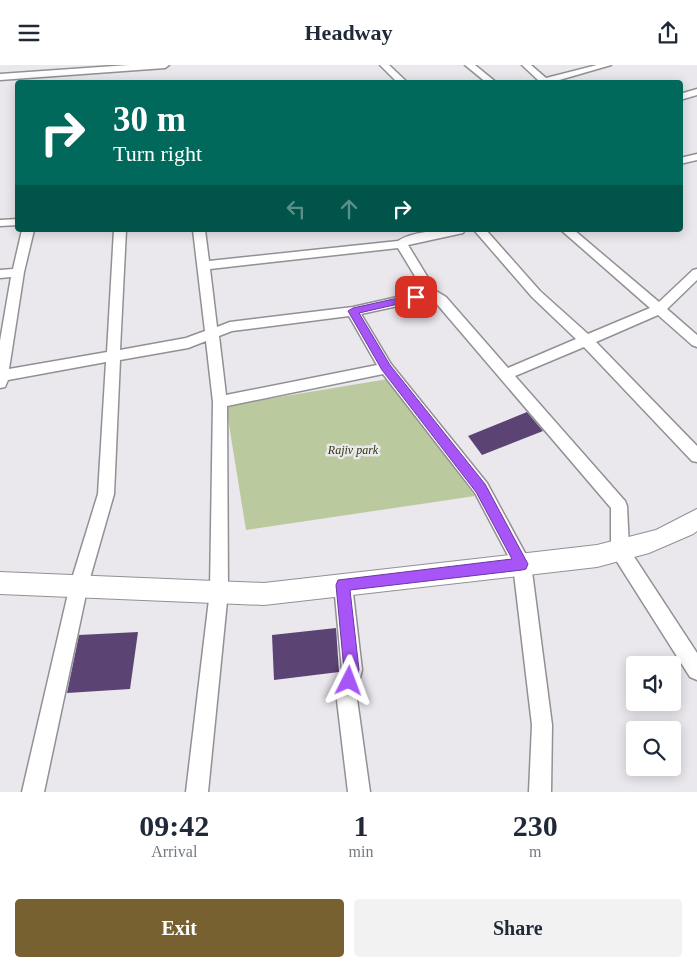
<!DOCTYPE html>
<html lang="en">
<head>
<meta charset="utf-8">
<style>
  body { margin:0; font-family:"Times New Roman",serif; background:#f2f2f3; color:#1f2937; height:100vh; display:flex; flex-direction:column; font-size:19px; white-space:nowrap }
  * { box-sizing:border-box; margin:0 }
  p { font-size:16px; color:#747a83 }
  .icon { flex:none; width:28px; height:28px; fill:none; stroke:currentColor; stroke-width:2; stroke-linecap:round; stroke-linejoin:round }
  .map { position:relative; height:727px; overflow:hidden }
  .panel { display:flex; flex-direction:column; background:#fff; flex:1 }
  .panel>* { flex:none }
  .banner { position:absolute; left:15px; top:15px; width:668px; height:152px; border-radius:5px; box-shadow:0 2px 12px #0003; background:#00695c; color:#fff; overflow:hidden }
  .tools { position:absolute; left:626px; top:591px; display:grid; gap:10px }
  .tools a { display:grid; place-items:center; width:55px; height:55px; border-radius:5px; background:#fff; box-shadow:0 2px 12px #0003; font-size:25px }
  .pin { position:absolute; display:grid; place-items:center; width:42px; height:42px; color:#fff; margin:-21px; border-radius:10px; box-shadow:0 2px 8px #0006 }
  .me { position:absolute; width:55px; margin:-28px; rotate:3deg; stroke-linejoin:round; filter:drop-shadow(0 0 4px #0008) }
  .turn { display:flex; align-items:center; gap:18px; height:105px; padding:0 15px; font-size:22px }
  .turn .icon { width:65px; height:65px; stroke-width:2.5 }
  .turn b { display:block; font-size:35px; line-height:42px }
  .lanes { display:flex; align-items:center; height:48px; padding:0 15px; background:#0003; justify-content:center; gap:25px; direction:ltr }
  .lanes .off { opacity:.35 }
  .eta { display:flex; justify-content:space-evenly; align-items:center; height:85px; text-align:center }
  .eta b { font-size:30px; font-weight:700; line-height:35px }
  .button { display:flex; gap:10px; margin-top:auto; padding:10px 15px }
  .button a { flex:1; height:58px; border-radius:5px; background:#776131; color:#fff; font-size:20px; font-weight:700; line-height:58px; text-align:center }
  .button a+a { background:#f2f2f3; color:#1f2937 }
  header { display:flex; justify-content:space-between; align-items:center; height:65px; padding:0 15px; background:#fff; font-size:22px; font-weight:700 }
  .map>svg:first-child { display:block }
  .green { fill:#bac99e }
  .building { fill:#5b4374 }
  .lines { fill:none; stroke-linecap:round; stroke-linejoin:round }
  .minor-casing { stroke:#929095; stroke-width:3 }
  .tertiary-casing { stroke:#929095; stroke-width:2 }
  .minor { fill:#fff; fill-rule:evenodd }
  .tertiary { fill:#fff; fill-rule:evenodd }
  .route { fill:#a855f7; stroke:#6d37a1 }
  .labels { text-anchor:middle; stroke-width:5; stroke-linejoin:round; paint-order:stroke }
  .park-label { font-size:12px; font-style:italic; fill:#2d3a0e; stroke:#eae7ed }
</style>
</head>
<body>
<header><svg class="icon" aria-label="menu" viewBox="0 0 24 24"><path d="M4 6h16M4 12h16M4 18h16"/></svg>Headway<svg class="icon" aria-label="share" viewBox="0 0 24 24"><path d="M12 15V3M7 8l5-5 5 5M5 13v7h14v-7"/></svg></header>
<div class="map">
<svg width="697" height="727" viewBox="0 0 697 727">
  <rect width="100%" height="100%" fill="#eae7ed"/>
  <!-- green -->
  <polygon class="green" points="388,314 475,431 246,465 226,341"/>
  <!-- building -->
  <g class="building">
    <polygon points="527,347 543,366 482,390 468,371"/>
    <polygon points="336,563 339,607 274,615 272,570"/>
    <polygon points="138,567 130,624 67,628 79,570"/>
  </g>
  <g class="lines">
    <defs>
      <g id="minor">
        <polygon points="129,0 169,0 165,3 0,15 0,9"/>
        <polygon points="380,0 389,0 408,18 398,18"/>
        <polygon points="465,0 475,0 497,18 487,18"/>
        <polygon points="522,0 531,0 546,13 597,0 611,0 549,18 532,18 538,15"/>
        <polygon points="697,24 697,30 680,35 680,29"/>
        <polygon points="697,89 697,95 680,99 680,93"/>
        <polygon points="18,154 18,160 0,161 0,155"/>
        <path d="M22,165h12l-10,42 -15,97 98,-17 7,-122h12l-6,120 66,-12 19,-7 -12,-101h12l4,31 189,-20c16,-11 48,-11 67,-11l-2,3 -55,12 28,46 10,6 62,71 68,-29 -44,-42 -58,-67h12l54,61 48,43 62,-26 -89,-78h13l85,72 34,-32 4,-1v11l-30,29 30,26v12l-5,-2 -34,-30 -62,27 101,104v16l-5,-1 -108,-114 -69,29 110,125 2,5 2,43 68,104v27l-7,-3 -76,-120 -3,-6v-43l-175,-205 -6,-4 -69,15 30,50 96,119 44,81 21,161 -1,67h-22l3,-67 -19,-160 -38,-72 -92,-119 -156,32 1,185 -20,201h-22l24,-201 3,-189 -7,-61 -18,7 -68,12 -6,134 -26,91 -44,207h-22l48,-207 28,-91 8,-132 -98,18 -3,7 -5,1v-47l11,-64 -11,1v-8l13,-1zM398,183l26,43 -71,16 -123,15 -13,5 -7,-58zM349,251l28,49 -151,30 -7,-59 13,-5z"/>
        <polygon points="343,512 349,514 352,520 362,605 356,627 370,727 348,727 336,627 342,605 334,520 337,514"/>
      </g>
      <polygon id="tertiary" points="697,444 697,466 693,469 649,488 597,502 264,540 0,529 0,507 264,518 597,480 656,465"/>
    </defs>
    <!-- minor casing -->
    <use href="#minor" class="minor-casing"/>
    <!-- tertiary casing -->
    <use href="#tertiary" class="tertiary-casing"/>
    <!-- minor -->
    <use href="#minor" class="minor"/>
    <!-- tertiary -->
    <use href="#tertiary" class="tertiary"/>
  </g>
  <!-- route -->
  <polygon class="route" points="416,229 420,230 420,234 359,248 390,300 485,419 528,499 526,504 522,505 350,525 359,605 354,621 349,623 344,621 342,616 344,605 336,520 338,515 512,494 476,427 382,305 348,246 353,243"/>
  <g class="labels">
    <!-- park labels -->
    <g class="park-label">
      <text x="353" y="389">Rajiv park</text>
    </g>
  </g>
</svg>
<div class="tools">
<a><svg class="icon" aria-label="sound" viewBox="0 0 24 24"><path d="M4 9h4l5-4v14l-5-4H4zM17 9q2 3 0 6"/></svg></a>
<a><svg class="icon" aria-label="search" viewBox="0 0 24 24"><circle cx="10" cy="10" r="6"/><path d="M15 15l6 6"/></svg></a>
</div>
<div class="pin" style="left:416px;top:232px;background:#d93025"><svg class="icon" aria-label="arrive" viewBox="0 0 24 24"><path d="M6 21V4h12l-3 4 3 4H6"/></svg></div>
<svg class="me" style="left:349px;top:616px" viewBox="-20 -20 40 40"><path d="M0-17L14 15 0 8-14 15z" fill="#a855f7" stroke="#fff" stroke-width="4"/></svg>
<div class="banner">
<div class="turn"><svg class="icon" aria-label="right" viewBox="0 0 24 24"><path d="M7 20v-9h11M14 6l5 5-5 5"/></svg><div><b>30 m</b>Turn right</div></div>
<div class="lanes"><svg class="icon off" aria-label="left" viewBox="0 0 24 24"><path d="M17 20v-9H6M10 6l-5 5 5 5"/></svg><svg class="icon off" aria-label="ahead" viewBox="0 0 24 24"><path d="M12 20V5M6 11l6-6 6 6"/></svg><svg class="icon" aria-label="right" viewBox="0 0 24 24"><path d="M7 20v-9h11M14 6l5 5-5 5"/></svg></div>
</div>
</div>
<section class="panel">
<div class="eta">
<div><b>09:42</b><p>Arrival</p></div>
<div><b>1</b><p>min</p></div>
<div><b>230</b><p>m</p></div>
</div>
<div class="button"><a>Exit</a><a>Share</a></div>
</section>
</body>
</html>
